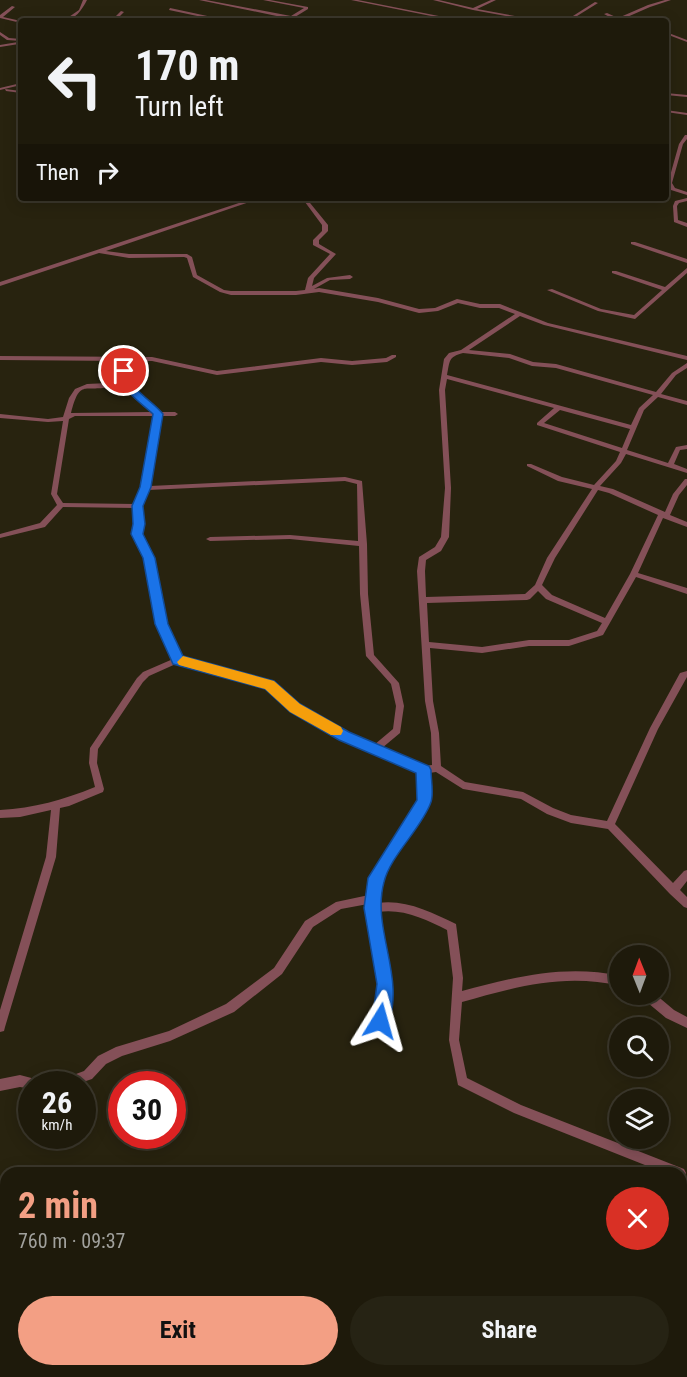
<!DOCTYPE html>
<html lang="en">
<head>
<meta charset="utf-8">
<style>
  body { margin:0; font-family:"Roboto Condensed",sans-serif; background:#262314; color:#f1f3f6; height:100vh; display:flex; flex-direction:column; font-size:22px; white-space:nowrap }
  * { box-sizing:border-box; margin:0 }
  p { font-size:20px; color:#a1a19d }
  .icon { flex:none; width:33px; height:33px; fill:none; stroke:currentColor; stroke-width:2; stroke-linecap:round; stroke-linejoin:round }
  .map { position:relative; flex:1; overflow:hidden }
  .details { position:absolute; left:0px; top:1167px; width:687px; height:210px; display:flex; flex-direction:column; background:#1e1a0b; border-radius:18px 18px 0 0; box-shadow:0 3px 15px #0003,0 0 0 2px #3c382c }
  .details>* { flex:none }
  .top-card { position:absolute; left:18px; top:18px; width:651px; height:183px; border-radius:6px; box-shadow:0 3px 15px #0003,0 0 0 2px #3c382c; background:#1e1a0b; color:#f1f3f6; overflow:hidden }
  .needle { width:39px; rotate:359deg }
  .fabs { position:absolute; left:609px; top:945px; display:grid; gap:12px }
  .fabs a { display:grid; place-items:center; width:60px; height:60px; border-radius:50%; background:#1e1a0b; box-shadow:0 3px 15px #0003,0 0 0 2px #3c382c; font-size:30px }
  .speed { position:absolute; left:18px; top:1071px; display:flex; gap:12px; font-size:30px; font-weight:700; text-align:center }
  .speed>* { display:grid; place-content:center; width:78px; height:78px; border-radius:50%; background:#1e1a0b; box-shadow:0 3px 15px #0003,0 0 0 2px #3c382c; line-height:1 }
  .speed small { font-size:15px; font-weight:400 }
  .speed .limit { border:9px solid #d22; background:#fff; color:#111 }
  .pin { position:absolute; display:grid; place-items:center; width:51px; height:51px; color:#fff; margin:-26px; border:3px solid #fff; border-radius:50%; box-shadow:0 2px 6px #0007 }
  .me { position:absolute; width:66px; margin:-33px; rotate:8deg; stroke-linejoin:round; filter:drop-shadow(0 0 4px #0008) }
  .turn { display:flex; align-items:center; gap:21px; height:126px; padding:0 18px; font-size:27px }
  .turn .icon { width:78px; height:78px; stroke-width:2.5 }
  .turn b { display:block; font-size:42px; line-height:51px }
  .then { display:flex; align-items:center; height:57px; padding:0 18px; background:#0003; gap:12px; font-size:22px }
  .round { display:grid; place-items:center; flex:none; width:63px; height:63px; border-radius:32px; background:#262314 }
  .head { display:flex; align-items:center; justify-content:space-between; height:102px; padding:0 18px }
  h1 { font-size:36px; font-weight:700; line-height:45px; color:#f39f84 }
  .action { display:flex; gap:12px; margin-top:auto; padding:12px 18px }
  .action a { flex:1; height:69px; border-radius:36px; background:#f39f84; color:#111; font-size:24px; font-weight:700; line-height:69px; text-align:center }
  .action a+a { background:#262314; color:#f1f3f6 }
  .map>svg:first-child { display:block }
  .lines { fill:none; stroke-linecap:round; stroke-linejoin:round }
  .minor { fill:#845058; fill-rule:evenodd }
  .route { fill:#1a73e8; stroke:#114b97; stroke-width:1.5 }
  .slow { fill:#f59e0b }
</style>
</head>
<body>
<div class="map">
<svg width="687" height="1377" viewBox="0 0 687 1377">
  <rect width="100%" height="100%" fill="#28230f"/>
  <g class="lines">
    <!-- minor -->
    <g class="minor">
      <path d="M83,0h4c-5,10 -12,20 -24,21l16,-11z"/>
      <polygon points="199,0 206,0 291,16 304,8 263,0 270,0 308,7 308,9 295,17 313,21 291,19"/>
      <polygon points="351,0 358,0 464,21 456,21"/>
      <polygon points="433,0 439,0 473,8 491,0 496,0 477,9 542,21 534,21 473,10"/>
      <polygon points="665,0 671,0 650,7 618,21 613,21 615,20 604,14 607,13 618,18 648,5"/>
      <polygon points="595,2 598,3 569,21 565,21"/>
      <polygon points="12,6 15,7 3,17 21,21 21,23 0,18 0,15"/>
      <polygon points="170,8 226,20 228,21 221,21 169,10"/>
      <polygon points="121,11 124,12 115,21 111,21"/>
      <polygon points="0,32 9,38 21,39 21,41 7,40 0,35"/>
      <polygon points="666,32 687,40 687,42 666,34"/>
      <polygon points="18,42 19,44 0,47 0,45"/>
      <polygon points="668,67 671,68 666,72 666,69"/>
      <polygon points="21,83 21,85 0,90 0,88"/>
      <polygon points="5,89 21,91 21,93 6,91"/>
      <polygon points="666,93 687,95 687,97 666,95"/>
      <polygon points="666,110 687,113 687,115 666,112"/>
      <polygon points="685,135 687,135 687,139 683,144 672,183 675,188 687,192 687,195 671,190 668,183 679,144"/>
      <path d="M254,198h7l-155,53 23,3h58l5,3 5,18 27,15 7,1h65l9,-1 3,-12 22,-24 -17,-9v-5l9,-9v-6l-20,-27h4l22,27v6l-9,9v4l17,10 -22,24 -2,8 15,-8 23,-3 3,2 -3,2 -20,1 -16,9 5,-1 59,10 41,11 16,-1 22,-9 23,5h20l48,19 139,33v4l-143,-35 -24,-9 -51,34 41,4 23,8 23,2 100,28 16,-19 15,-10v5l-11,7 -15,19 26,7v4l-29,-8 -14,13 -17,40 41,13 8,-16 11,-2v4l-7,1 -6,14 13,5v4l-61,-19 -5,9 -21,23 13,3 52,23 8,-18 12,-15h2v6l-8,10 -9,20 17,7v5l-24,-9 -25,55 49,15v6l-51,-17 -33,58 -34,11h-40l-47,7 -52,-5 3,53 6,32 2,33 24,16 58,10 30,16 18,7 36,6 43,-93 30,-55 7,-2v6l-29,52 -43,95 58,59 11,-12 3,-1v11l-7,9 7,7v11l-3,-1 -14,-13 -62,-65 -37,-6 -24,-9 -26,-15 -58,-10 -27,-17 -7,1v22l-2,11 -46,73 -3,24c27,-4 53,9 78,21l7,54 -1,13c52,-14 104,-27 158,-15v10c-55,-13 -106,1 -158,16l-3,38 8,38 54,27 163,64 2,4 -2,4 -3,1v-5h-16l-151,-60 -56,-28 -9,-45 4,-62 -6,-48c-21,-11 -45,-22 -69,-18l13,73 -6,36 -1,4 -4,1 -4,-1 -1,-4 6,-36 -14,-77 1,-4 -27,5 -28,18 -31,47 -48,38 -64,29 -48,15 -16,8 -14,15 -15,5h-18l1,-4 24,-9 14,-15 18,-9 53,-16 57,-27 48,-36 31,-47 31,-19 33,-7 4,-20 45,-70 3,-10 -1,-23 -79,-34 -49,-28 -26,-23 -88,-24 -29,13 -6,6 -45,67 -1,14 7,26 -1,3 -34,14 -9,2 -4,49 -51,170 -1,4 -4,1v-22l46,-153 5,-47 -31,7 -20,1v-8c34,-2 63,-10 95,-23l-6,-24 1,-15 47,-70 6,-6 30,-13 -15,-35 -13,-66 -12,-24 2,-10v-16l-72,-1 -18,20 -45,11v-4l40,-11 17,-18 -6,-11 12,-73 -15,1 -48,-4v-4l48,5 15,-2 6,-19 6,-9 12,-5 21,-1 15,-5v-17l-123,-1v-4l152,1 65,14 104,-13 31,3 34,-3 6,-3h4v2l-9,5 -35,3 -31,-3 -104,13 -65,-14h-23c-3,28 13,34 32,51h14l3,2 -3,2h-14l-11,70 195,-9 17,4 5,63 1,50 6,61 25,28 5,23 -4,27 -18,15 42,18 8,-1 -1,-32 -6,-32 -8,-130 2,-14 16,-10 6,-10 4,-49 -6,-98 5,-31 5,-6 12,-3 54,-36 -16,-6h-19l-22,-5 -20,8 -19,2 -41,-11 -59,-10 -23,3h-65l-11,-3 -27,-15 -6,-19 -3,-1 -55,1 -30,-5 -99,33v-4zM463,353l46,5 23,8 24,2 97,27 -14,13 -8,17 -184,-50c3,-14 1,-18 16,-22zM447,379l107,29 -17,15v2l83,27 -4,9 -22,24 -32,-8 -31,-13h-4v2l31,15 34,8 -45,69 -12,27 -10,9 -99,3 -1,-26 1,-11 15,-9 8,-14 2,-49 -6,-98zM124,381l6,11 23,20 -82,1c9,-34 12,-21 39,-26 5,-1 10,-4 14,-6zM560,410l70,19 -8,19 -78,-25zM75,416h79l-11,70 -8,18 -72,-1 -6,-9 12,-75zM345,481l12,3 1,57 -68,-6 -80,2 -4,2 4,2 80,-2 69,7 1,48 6,62 25,28 5,22 -3,23 -19,16 -27,-11 -49,-28 -26,-23 -91,-25 -15,-34 -13,-66 -12,-24 2,-10 -2,-18 7,-16zM598,490l11,3 49,22 -28,59 -25,44 -53,-23 -10,-10 13,-27zM538,591l8,8 56,24 -5,8 -28,9h-40l-47,7 -53,-5 -2,-39 100,-3 3,-1z"/>
      <polygon points="687,198 687,201 679,203 677,206 678,220 687,223 687,227 674,222 673,206 675,201"/>
      <polygon points="631,242 635,242 687,259 687,263 631,244"/>
      <polygon points="687,268 687,273 635,319 598,311 547,290 552,289 601,309 634,315 662,290 612,273 612,271 616,271 665,287"/>
      <polygon points="641,994 655,994 674,1010 687,1017 687,1028 666,1018 642,998"/>
      <polygon points="20,1075 39,1080 40,1084 32,1084 32,1089 20,1087 0,1091 0,1079"/>
      <polygon points="687,1290 687,1307 685,1309 681,1311 681,1294"/>
      <polygon points="457,1371 480,1371 484,1372 486,1377 463,1377 459,1376"/>
      <polygon points="626,1371 641,1371 637,1377 622,1377"/>
    </g>
  </g>
  <!-- route -->
  <path class="route" d="M124,368l5,3c1,20 23,29 34,43l-12,73 -8,19 2,18 -2,10 12,24 13,66 15,32 91,25 26,23 49,28 80,34 2,4c0,10 3,23 0,32 -9,26 -41,54 -47,80 -13,48 23,96 3,145l-7,2 -6,-2 -2,-6 5,-37 -13,-76 4,-30 49,-78 -1,-27 -77,-33 -49,-28 -25,-23 -92,-25 -18,-40 -12,-66 -12,-24 2,-10 -1,-18 8,-19 13,-73c-13,-12 -33,-24 -34,-43z"/>
  <!-- slow -->
  <polygon class="slow" points="183,656 274,681 300,704 341,727 343,731 341,735 331,735 290,712 265,689 179,665 177,662"/>
</svg>
<div class="fabs">
<a><svg class="needle" viewBox="-14 -14 28 28"><path d="M0-13l5 13h-10z" fill="#e53935"/><path d="M0 13l5-13h-10z" fill="#a1a19d"/></svg></a>
<a><svg class="icon" aria-label="search" viewBox="0 0 24 24"><circle cx="10" cy="10" r="6"/><path d="M15 15l6 6"/></svg></a>
<a><svg class="icon" aria-label="layers" viewBox="0 0 24 24"><path d="M12 4l9 5-9 5-9-5zM3 14l9 5 9-5"/></svg></a>
</div>
<div class="speed"><div>26<small>km/h</small></div><div class="limit">30</div></div>
<div class="pin" style="left:124px;top:371px;background:#d93025"><svg class="icon" aria-label="arrive" viewBox="0 0 24 24"><path d="M6 21V4h12l-3 4 3 4H6"/></svg></div>
<svg class="me" style="left:380px;top:1021px" viewBox="-20 -20 40 40"><path d="M0-17L14 15 0 8-14 15z" fill="#1a73e8" stroke="#fff" stroke-width="4"/></svg>
<div class="top-card">
<div class="turn"><svg class="icon" aria-label="left" viewBox="0 0 24 24"><path d="M17 20v-9H6M10 6l-5 5 5 5"/></svg><div><b>170 m</b>Turn left</div></div>
<div class="then">Then<svg class="icon" aria-label="right" viewBox="0 0 24 24"><path d="M7 20v-9h11M14 6l5 5-5 5"/></svg></div>
</div>
<section class="details">
<div class="head"><div><h1>2 min</h1><p>760 m · 09:37</p></div><a class="round" style="background:#d93025;color:#fff"><svg class="icon" aria-label="close" viewBox="0 0 24 24"><path d="M6 6l12 12M18 6L6 18"/></svg></a></div>
<div class="action"><a>Exit</a><a>Share</a></div>
</section>
</div>
</body>
</html>
